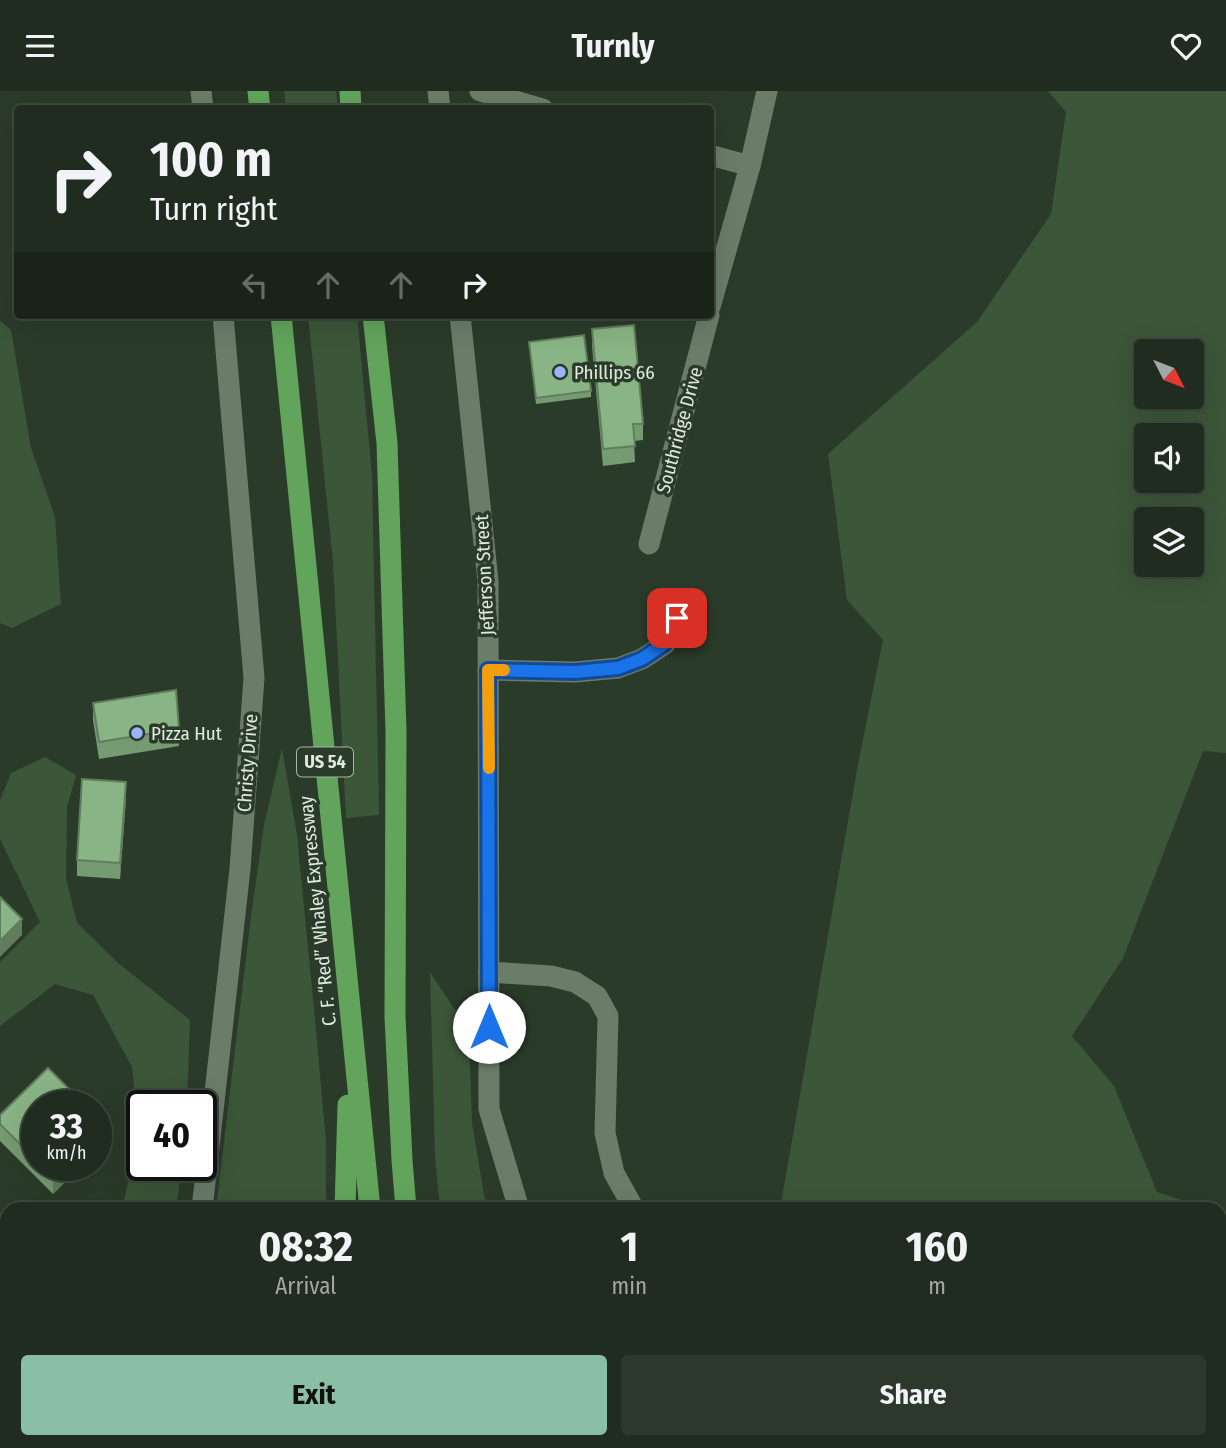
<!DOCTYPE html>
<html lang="en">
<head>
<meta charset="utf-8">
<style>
  body { margin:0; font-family:"Fira Sans Condensed",sans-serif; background:#2d382c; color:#f1f3f6; height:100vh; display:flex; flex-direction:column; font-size:26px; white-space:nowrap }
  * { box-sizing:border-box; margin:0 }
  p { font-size:23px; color:#a2a7a4 }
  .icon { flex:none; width:38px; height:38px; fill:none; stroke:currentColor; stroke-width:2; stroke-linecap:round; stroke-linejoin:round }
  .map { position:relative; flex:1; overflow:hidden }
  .side { position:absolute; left:0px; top:1111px; width:1227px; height:247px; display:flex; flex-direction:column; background:#202c1f; border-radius:21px 21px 0 0; box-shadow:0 7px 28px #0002,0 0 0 2px #3d483d }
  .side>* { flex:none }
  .banner { position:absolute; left:14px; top:14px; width:700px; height:214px; border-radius:7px; box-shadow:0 7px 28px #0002,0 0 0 2px #3d483d; background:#202c1f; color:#f1f3f6; overflow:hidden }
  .needle { width:46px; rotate:132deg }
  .tools { position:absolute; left:1134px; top:248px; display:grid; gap:14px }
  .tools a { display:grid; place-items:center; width:70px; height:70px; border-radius:7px; background:#202c1f; box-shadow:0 7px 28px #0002,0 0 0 2px #3d483d; font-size:35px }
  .speed { position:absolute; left:21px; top:999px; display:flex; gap:14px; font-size:35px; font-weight:700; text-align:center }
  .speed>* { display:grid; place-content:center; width:91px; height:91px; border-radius:50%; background:#202c1f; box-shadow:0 7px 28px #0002,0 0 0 2px #3d483d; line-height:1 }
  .speed small { font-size:18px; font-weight:400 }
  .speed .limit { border:4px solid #111; border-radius:10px; background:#fff; color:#111 }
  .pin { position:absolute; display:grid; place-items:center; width:60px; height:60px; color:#fff; margin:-30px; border-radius:14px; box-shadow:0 4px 10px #0006 }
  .me { position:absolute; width:77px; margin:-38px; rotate:0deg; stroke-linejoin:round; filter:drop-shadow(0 0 5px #0008) }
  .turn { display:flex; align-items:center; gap:24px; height:147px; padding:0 21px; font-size:32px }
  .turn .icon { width:91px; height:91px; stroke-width:2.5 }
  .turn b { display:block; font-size:49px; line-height:60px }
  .lanes { display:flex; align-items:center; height:66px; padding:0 21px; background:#0003; justify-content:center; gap:35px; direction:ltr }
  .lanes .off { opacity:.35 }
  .eta { display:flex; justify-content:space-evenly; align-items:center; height:119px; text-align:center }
  .eta b { font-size:42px; font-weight:700; line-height:49px }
  .button { display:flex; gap:14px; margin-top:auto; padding:14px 21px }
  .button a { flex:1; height:80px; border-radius:7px; background:#8abfa5; color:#111; font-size:28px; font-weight:700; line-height:80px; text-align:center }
  .button a+a { background:#2d382c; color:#f1f3f6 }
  header { display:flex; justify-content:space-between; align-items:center; height:91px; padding:0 21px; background:#202c1f; font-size:32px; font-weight:700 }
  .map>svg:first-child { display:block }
  .green { fill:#3c5639; fill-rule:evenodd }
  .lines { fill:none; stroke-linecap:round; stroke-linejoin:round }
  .stream { stroke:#495989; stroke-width:8 }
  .minor { stroke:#6b7c69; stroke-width:21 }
  .highway { stroke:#62a45c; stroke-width:21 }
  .wall { fill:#769b72 }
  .shaded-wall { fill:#607e5d }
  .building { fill:#89b485; stroke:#607e5d; stroke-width:2 }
  .route-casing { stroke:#114b97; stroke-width:18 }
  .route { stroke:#1a73e8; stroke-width:12 }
  .slow { stroke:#f59e0b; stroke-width:12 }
  .poi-dot { fill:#9bb4fd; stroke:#2b3b29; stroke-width:2.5 }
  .labels { text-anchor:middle; stroke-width:7; stroke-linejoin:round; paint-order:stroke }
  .shield { fill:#2b3b29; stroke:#a9b5a8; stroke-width:2 }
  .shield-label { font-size:18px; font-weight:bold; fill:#dfe9de }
  .poi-label { font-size:19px; fill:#dfe9de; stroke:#2b3b29; text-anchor:start }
  .street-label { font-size:19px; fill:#dfe9de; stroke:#2b3b29 }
</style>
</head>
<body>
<header><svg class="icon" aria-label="menu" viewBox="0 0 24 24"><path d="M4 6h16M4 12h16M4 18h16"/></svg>Turnly<svg class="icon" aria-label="heart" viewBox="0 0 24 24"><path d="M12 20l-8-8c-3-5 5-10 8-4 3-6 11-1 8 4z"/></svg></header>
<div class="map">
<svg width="1226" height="1357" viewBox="0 0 1226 1357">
  <rect width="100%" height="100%" fill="#2b3b29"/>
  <!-- green -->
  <g class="green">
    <polygon points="284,0 336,0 338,17 286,17"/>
    <path d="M1048,0h178v662l-23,-2 -80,207 -51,78 42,50 43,106 52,17h-429l77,-439 26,-130 -36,-40 -19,-146 149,-132 74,-108 15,-102zM1146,261h46v45h-46zM1146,345h46v45h-46zM1146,429h46v45h-46z"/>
    <polygon points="308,224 357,224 372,384 379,724 346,727 333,471"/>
    <polygon points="0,230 11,239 31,357 55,426 61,513 12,537 0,532"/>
    <polygon points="282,657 297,744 316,939 326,1051 326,1118 216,1118 251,825 264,734"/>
    <polygon points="45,666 76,684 67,716 66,788 77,832 118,872 190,929 187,1015 142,1015 142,1074 182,1075 176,1118 122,1118 139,1044 132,976 93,904 55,893 0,935 0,871 40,831 0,748 0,709 11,682"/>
    <polygon points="430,881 455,919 468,914 472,1032 484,1104 489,1118 440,1118 435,1066"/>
    <polygon points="1220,1122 1226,1124 1226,1298 1220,1289"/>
    <polygon points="7,1326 7,1351 55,1351 61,1357 0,1357 0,1328"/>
    <polygon points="256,1351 368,1351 369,1357 245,1357"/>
    <polygon points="691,1351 837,1351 835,1357 697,1357"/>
  </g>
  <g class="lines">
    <!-- stream -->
    <polyline class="stream" points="804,1357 809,1351"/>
    <!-- minor -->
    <g class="minor">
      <polyline points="201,0 203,18"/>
      <polyline points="438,0 440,18"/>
      <polyline points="480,0 543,18"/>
      <polyline points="710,64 750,75"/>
      <polyline points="710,216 750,75 767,0"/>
      <polyline points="460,224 488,490 489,1018 519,1118"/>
      <polyline points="649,453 709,224"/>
      <polyline points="488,579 575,581 618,577 642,568 665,553 677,527"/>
      <polyline points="489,881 551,885 575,891 597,905 608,925 605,1042 614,1082 634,1118"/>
      <polyline points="202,1118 240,778 254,587 223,224"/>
      <polyline points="0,1234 7,1244"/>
      <polyline points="0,1289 7,1283"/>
      <polyline points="92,1351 100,1357"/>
      <polyline points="194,1351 194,1357"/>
    </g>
    <!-- highway -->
    <g class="highway">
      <polyline points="258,0 260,18"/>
      <polyline points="350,0 351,18"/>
      <polyline points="281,224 370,1118"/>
      <polyline points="373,224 387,352 396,640 395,926 402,1069 406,1118"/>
      <polyline points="345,1118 348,1014"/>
      <polyline points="392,1351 393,1357"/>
      <polyline points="427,1351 428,1357"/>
      <polyline points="492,1351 500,1357"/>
      <polyline points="224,1357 232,1351"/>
      <polyline points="574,1357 581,1351"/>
      <polyline points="617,1357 648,1352"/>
    </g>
  </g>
  <!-- wall -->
  <g class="wall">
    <polygon points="592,238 643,333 643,349 634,350 635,371 603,375 592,255"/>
    <polygon points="529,251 591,300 591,306 536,313"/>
    <polygon points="93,612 179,638 179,655 99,668 93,629"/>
    <polygon points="126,707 120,788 77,785 77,769"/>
    <polygon points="37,1015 37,1074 82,1074 53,1103 0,1050 0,1024"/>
  </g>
  <!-- shaded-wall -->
  <g class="shaded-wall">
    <polygon points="126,691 126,707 120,788 120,772"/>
    <polygon points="22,828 22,844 0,866 0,850"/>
    <polygon points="106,1035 106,1052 96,1061 96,1044"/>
    <polygon points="66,1074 82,1074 53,1103 53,1087"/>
  </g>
  <!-- building -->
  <g class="building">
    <polygon points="634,234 643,333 633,333 635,355 603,358 592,238"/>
    <polygon points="584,244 591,300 536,307 529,251"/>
    <polygon points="176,599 179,638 99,651 93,612"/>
    <polygon points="82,688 126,691 120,772 77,769"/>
    <polygon points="0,806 22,828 0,850"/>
    <polygon points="48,977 86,1015 37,1015 37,1070 0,1033 0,1024"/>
    <polygon points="96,1026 106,1035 96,1044"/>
    <polygon points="41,1074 66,1074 53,1087"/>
  </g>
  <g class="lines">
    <defs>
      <polyline id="route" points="489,936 488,579 575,581 618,577 642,568 664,553 677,527"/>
    </defs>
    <!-- route casing -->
    <use href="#route" class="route-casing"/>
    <!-- route -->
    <use href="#route" class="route"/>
    <!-- slow -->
    <polyline class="slow" points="489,677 488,579 504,579"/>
  </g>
  <!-- markers -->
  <g class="poi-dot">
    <circle cx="560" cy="281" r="7"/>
    <circle cx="137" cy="642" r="7"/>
  </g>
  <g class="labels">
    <!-- shield labels -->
    <rect class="shield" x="297" y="656.5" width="56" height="29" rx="5"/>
    <g class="shield-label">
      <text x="325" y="677">US 54</text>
    </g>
    <!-- poi labels -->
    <g class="poi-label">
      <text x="574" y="288">Phillips 66</text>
      <text x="151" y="649">Pizza Hut</text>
    </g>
    <!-- street labels -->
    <g class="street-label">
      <text transform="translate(679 339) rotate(-75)" y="7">Southridge Drive</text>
      <text transform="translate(484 484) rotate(-93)" y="7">Jefferson Street</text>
      <text transform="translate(247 672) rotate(-86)" y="7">Christy Drive</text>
      <text transform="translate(317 820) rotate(-96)" y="7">C. F. “Red” Whaley Expressway</text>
    </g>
  </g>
</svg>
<div class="tools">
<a><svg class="needle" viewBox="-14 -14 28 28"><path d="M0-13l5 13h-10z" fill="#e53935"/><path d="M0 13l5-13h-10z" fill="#a2a7a4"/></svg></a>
<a><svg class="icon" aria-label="sound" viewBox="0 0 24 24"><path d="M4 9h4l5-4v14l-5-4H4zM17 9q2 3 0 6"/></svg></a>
<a><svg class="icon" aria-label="layers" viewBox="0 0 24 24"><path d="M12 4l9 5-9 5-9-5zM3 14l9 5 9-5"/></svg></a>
</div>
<div class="speed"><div>33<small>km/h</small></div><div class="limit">40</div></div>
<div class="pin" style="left:677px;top:527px;background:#d93025"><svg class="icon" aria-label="arrive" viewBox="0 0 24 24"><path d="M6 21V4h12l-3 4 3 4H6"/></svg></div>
<svg class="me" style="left:489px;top:936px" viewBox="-20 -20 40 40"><circle r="19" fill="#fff"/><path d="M0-13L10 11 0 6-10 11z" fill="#1a73e8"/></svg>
<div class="banner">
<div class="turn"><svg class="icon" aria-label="right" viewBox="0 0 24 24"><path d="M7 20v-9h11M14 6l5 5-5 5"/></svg><div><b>100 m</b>Turn right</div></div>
<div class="lanes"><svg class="icon off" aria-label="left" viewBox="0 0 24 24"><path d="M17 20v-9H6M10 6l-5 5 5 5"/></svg><svg class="icon off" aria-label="ahead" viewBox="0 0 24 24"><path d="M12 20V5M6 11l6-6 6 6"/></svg><svg class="icon off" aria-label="ahead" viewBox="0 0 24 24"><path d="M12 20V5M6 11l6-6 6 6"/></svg><svg class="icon" aria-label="right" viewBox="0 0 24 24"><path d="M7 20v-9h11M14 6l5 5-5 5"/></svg></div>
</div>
<section class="side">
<div class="eta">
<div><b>08:32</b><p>Arrival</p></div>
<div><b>1</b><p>min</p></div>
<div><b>160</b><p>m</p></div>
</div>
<div class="button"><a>Exit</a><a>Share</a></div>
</section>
</div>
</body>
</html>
